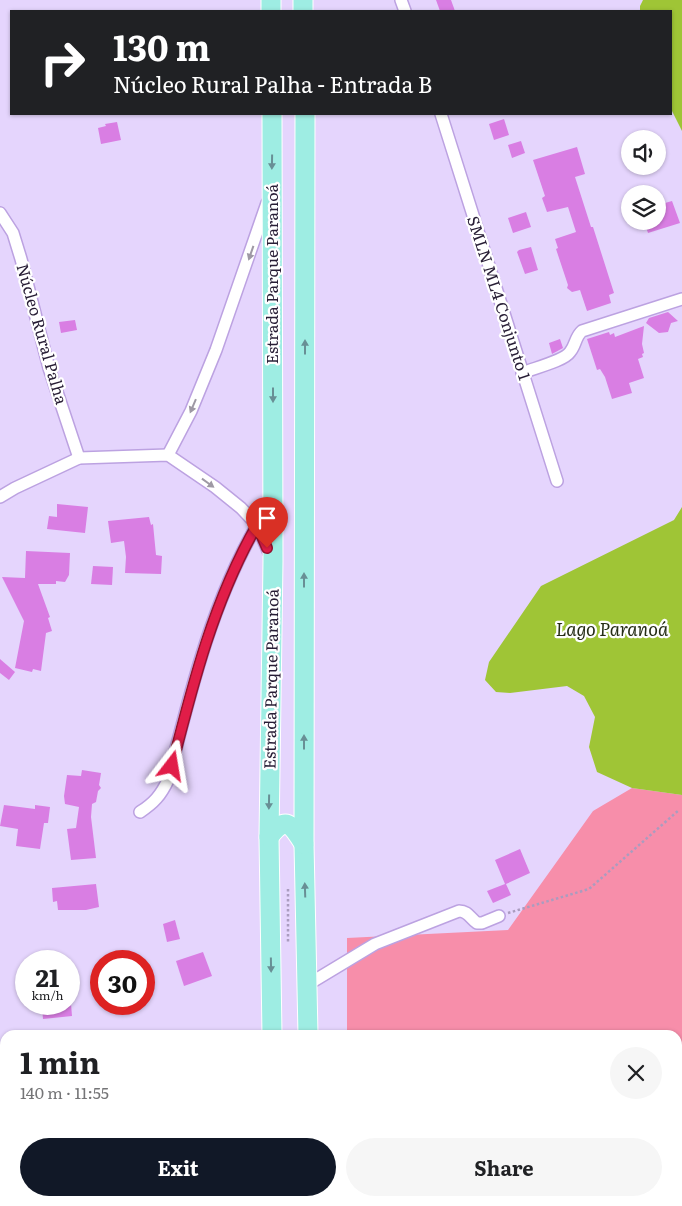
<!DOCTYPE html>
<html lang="en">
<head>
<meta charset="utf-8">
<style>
  body { margin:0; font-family:Literata,serif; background:#f6f6f6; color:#202124; height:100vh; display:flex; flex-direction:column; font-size:19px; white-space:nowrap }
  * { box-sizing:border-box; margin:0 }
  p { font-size:16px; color:#757577 }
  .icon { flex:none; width:28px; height:28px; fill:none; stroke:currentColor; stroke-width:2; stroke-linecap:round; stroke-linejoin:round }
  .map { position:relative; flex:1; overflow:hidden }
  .side { position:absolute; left:0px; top:1030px; width:682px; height:176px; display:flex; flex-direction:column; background:#fff; border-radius:15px 15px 0 0; box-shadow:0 1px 4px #0004 }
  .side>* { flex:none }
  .top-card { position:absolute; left:10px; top:10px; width:662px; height:105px; border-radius:0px; box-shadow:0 1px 4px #0004; background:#202124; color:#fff; overflow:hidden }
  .fabs { position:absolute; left:621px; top:130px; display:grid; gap:10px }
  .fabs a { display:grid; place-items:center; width:45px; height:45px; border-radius:50%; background:#fff; box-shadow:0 1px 4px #0004; font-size:25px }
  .speed { position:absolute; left:15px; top:950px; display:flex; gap:10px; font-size:25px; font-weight:700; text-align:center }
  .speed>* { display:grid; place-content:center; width:65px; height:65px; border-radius:50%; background:#fff; box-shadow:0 1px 4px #0004; line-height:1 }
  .speed small { font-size:12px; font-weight:400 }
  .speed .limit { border:8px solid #d22; background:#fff; color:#111 }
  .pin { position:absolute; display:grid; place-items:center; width:42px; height:42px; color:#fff; margin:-51px -21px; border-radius:50% 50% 50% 0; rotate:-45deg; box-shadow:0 0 5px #0007 }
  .pin .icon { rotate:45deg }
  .me { position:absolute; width:55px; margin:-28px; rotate:14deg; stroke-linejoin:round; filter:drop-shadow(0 0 4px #0008) }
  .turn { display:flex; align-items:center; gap:18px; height:105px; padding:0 20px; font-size:22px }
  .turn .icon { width:65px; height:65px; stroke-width:2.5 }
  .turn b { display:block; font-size:35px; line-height:42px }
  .round { display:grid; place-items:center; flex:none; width:52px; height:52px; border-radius:26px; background:#f6f6f6 }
  .head { display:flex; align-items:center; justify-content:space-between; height:85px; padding:0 20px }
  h1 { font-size:30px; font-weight:700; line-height:38px }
  .action { display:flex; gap:10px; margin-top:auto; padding:10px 20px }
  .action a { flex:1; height:58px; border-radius:30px; background:#111827; color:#fff; font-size:20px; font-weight:700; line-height:58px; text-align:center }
  .action a+a { background:#f6f6f6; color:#202124 }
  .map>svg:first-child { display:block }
  .green { fill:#f78eaa }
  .water { fill:#9fc536 }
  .building { fill:#d97ee3 }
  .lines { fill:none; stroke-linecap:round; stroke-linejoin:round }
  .street-casing { stroke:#bca2e1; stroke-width:14 }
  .primary-casing { stroke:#fff; stroke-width:21 }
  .path { stroke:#aa9cbf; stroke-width:2.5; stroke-dasharray:2.5 2.5; stroke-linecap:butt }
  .street { stroke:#fff; stroke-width:11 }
  .primary { stroke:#9eede3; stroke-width:19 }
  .oneway { fill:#688f95 }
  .oneway2 { fill:#9e99a4 }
  .route-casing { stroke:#92132f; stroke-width:12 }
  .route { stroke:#e11d48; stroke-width:9 }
  .labels { text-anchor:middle; stroke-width:4.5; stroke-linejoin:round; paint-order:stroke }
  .street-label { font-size:16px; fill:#271d35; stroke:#fff }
  .water-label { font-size:18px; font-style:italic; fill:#262d16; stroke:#fff }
</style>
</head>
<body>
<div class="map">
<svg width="682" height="1206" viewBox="0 0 682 1206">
  <rect width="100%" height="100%" fill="#e5d5fd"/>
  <!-- green -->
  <polygon class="green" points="632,788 682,795 682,1206 346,1206 346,1201 678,1201 678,1035 347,1035 347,938 508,930 593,811"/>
  <!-- water -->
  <g class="water">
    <polygon points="643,0 682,0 682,131 671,109 671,11 640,11 640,6"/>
    <polygon points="682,507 682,795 632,788 597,772 589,747 595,717 584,696 567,686 510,693 496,692 485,680 489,662 541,586 674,520"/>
  </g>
  <!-- building -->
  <g class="building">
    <polygon points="436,0 451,0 455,11 440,11"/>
    <polygon points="504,119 509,135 494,140 489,124"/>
    <polygon points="117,122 121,140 101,144 98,128 106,126 105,124"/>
    <polygon points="521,141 525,153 512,158 508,145"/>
    <polygon points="577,147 585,174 575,177 591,227 593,227 614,293 609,295 611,303 587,311 580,290 572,292 567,288 568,285 556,249 558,248 555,239 576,232 568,207 547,212 542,198 545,196 533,160"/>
    <polygon points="672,201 680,223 648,233 644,221 658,221 658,205"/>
    <polygon points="526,212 531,227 513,233 508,218"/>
    <polygon points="531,247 538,270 525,274 517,252 519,250"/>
    <polygon points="668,312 678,321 671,323 668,332 659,333 646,323 649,318"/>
    <polygon points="75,320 77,330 61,333 59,322"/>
    <polygon points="644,326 642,344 644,353 642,354 643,357 638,359 644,378 629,383 632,393 612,399 605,377 600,369 597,370 587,339 609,332 610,335 614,333 615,337"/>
    <polygon points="560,339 563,348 552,354 549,343"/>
    <polygon points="57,504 88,507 85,533 47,529 49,516 57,517"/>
    <polygon points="149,517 151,525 153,524 156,555 162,556 161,574 125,573 126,557 124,541 111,543 108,521"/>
    <polygon points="26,551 70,553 69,575 65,582 56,581 56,584 38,584 50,617 48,618 52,631 46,633 41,671 33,669 32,672 15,668 24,621 2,577 25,578"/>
    <polygon points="93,566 113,567 112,585 91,584"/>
    <polygon points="0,659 15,672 9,680 0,673"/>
    <polygon points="82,770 101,773 99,785 101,788 98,791 96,802 92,804 91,817 96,858 71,860 67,829 76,828 79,807 65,804 64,796 67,775 81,776"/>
    <polygon points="4,805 35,809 35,805 50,807 48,823 44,823 40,849 16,846 18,829 0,826"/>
    <polygon points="520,849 530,873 506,884 511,895 493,903 487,891 505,884 495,860"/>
    <polygon points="96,884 99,907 86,910 58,910 57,901 53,902 52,888"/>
    <polygon points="175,920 180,939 167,942 163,924"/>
    <polygon points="203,952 212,976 184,986 176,961"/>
    <polygon points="71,1004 72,1016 43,1019 42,1007"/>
  </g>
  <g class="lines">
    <defs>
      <g id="street">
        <polyline points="401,0 405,11"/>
        <polyline points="441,114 557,481"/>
        <polyline points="0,213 13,233 21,259 49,368 79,458"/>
        <path d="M522,373c12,-5 42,-12 48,-21 6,-7 5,-15 12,-21l100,-32"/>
        <polyline points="168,455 191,411 216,350 267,203"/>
        <polyline points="0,497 15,488 79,458 168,455 215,487 241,508 257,525 269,553"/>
        <path d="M140,812c14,-9 21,-17 28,-32 22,-87 43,-176 89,-255"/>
        <path d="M307,985l68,-41 84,-33c9,0 11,7 18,12h5l17,-7"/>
        <polyline points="56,1206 61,1201"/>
      </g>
      <g id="primary">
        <polyline points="271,0 271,11"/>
        <polyline points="303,0 303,11"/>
        <polyline points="272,114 273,561 269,837 272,1035"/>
        <polyline points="305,114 304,844 308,1035"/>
        <path d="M269,837c17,-23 23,-12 35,7"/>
        <polyline points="268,1206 268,1201"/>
        <polyline points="310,1206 310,1201"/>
      </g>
    </defs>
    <!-- street casing -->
    <use href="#street" class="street-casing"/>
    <!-- primary casing -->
    <use href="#primary" class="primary-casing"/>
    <!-- path -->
    <g class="path">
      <polyline points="288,889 288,944"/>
      <polyline points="508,913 589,889 679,810"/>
      <polyline points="678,1157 682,1154"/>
      <polyline points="289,1206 289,1201"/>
      <polyline points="646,1206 647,1201"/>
    </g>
    <!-- street -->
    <use href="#street" class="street"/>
    <!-- primary -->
    <use href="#primary" class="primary"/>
  </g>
  <!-- one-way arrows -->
  <defs><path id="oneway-solid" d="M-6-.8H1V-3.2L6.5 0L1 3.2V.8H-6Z" transform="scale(1.25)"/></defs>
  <g class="oneway">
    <use href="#oneway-solid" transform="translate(272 162) rotate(91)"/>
    <use href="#oneway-solid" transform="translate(305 347) rotate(-90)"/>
    <use href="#oneway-solid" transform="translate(273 395) rotate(90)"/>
    <use href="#oneway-solid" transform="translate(304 580) rotate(-90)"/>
    <use href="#oneway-solid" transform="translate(304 742) rotate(-90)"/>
    <use href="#oneway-solid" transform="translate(269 802) rotate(91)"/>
    <use href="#oneway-solid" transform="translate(305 890) rotate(-92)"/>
    <use href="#oneway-solid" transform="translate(271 965) rotate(89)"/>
  </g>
  <g class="oneway2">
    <use href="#oneway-solid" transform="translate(251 253) rotate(109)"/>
    <use href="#oneway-solid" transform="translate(193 406) rotate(113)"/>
    <use href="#oneway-solid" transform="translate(208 483) rotate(36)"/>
  </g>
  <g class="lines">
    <defs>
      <path id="route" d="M172,766c21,-83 42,-166 85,-241l10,23"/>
    </defs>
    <!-- route casing -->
    <use href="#route" class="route-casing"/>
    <!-- route -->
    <use href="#route" class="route"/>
  </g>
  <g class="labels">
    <!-- street labels -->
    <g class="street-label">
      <text transform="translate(272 274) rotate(-90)" y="6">Estrada Parque Paranoá</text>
      <text transform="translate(499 298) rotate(72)" y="6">SMLN ML4 Conjunto 1</text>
      <text transform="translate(42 334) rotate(74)" y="6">Núcleo Rural Palha</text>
      <text transform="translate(271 679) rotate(-89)" y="6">Estrada Parque Paranoá</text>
    </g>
    <!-- water labels -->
    <g class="water-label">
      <text x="612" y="636">Lago Paranoá</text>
    </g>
  </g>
</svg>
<div class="fabs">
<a><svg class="icon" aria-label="sound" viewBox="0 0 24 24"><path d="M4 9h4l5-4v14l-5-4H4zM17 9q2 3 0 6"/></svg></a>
<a><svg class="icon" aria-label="layers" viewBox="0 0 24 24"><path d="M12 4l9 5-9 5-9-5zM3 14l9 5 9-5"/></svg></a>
</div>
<div class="speed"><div>21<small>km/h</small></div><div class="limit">30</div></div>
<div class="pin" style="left:267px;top:548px;background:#d93025"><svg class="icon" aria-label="arrive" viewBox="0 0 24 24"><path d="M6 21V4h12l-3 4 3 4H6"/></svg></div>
<svg class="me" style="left:172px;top:766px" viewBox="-20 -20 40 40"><path d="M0-17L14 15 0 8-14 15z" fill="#e11d48" stroke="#fff" stroke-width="4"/></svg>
<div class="top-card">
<div class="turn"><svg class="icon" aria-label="right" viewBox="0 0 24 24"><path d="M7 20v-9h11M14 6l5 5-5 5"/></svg><div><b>130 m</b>Núcleo Rural Palha - Entrada B</div></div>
</div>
<section class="side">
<div class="head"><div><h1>1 min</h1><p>140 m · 11:55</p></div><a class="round"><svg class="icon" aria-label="close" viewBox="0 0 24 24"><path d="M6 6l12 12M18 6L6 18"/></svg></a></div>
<div class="action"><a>Exit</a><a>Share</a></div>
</section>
</div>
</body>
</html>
